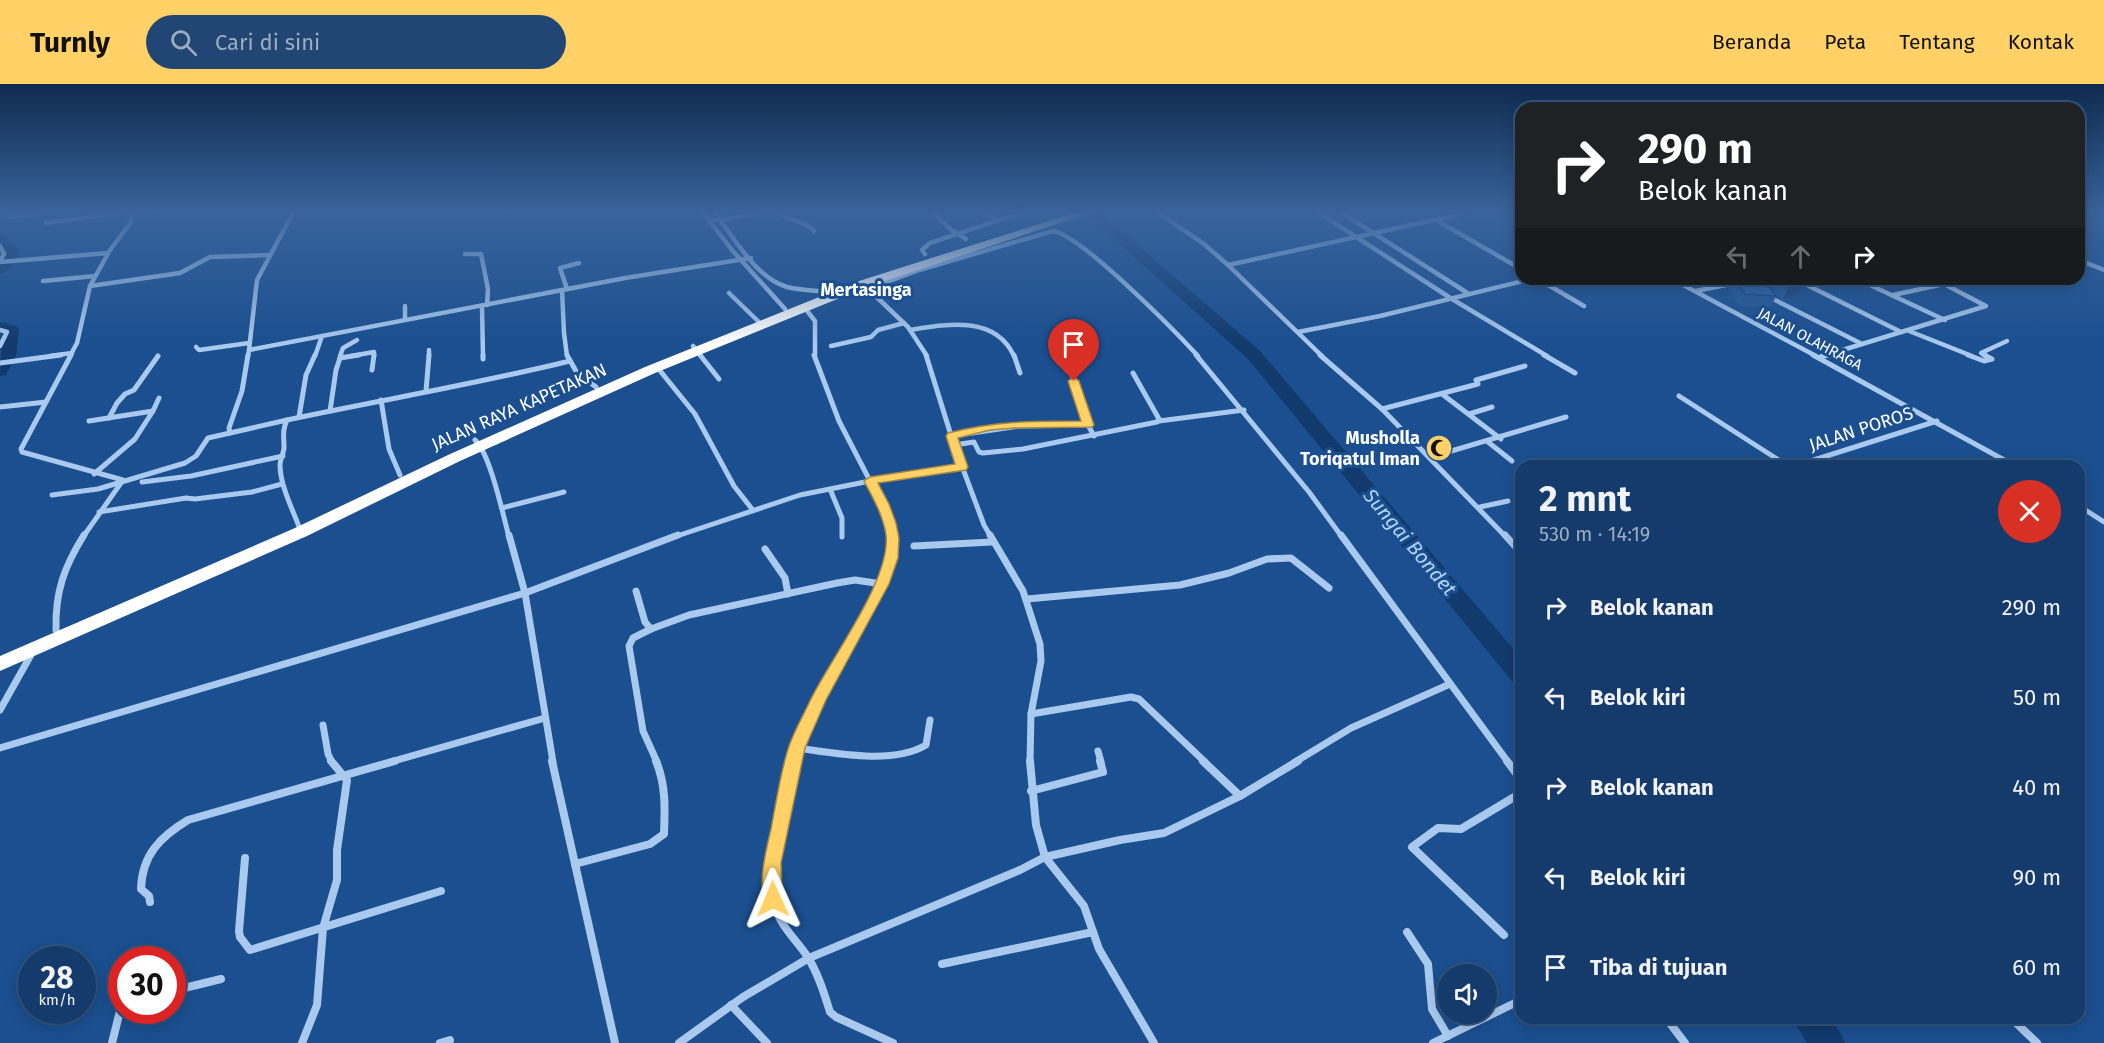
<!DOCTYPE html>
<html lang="id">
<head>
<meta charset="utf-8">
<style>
  body { margin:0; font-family:"Fira Sans",sans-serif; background:#214673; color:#f1f3f6; height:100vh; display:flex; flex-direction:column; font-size:22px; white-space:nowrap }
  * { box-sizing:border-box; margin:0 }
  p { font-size:20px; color:#9dadc1 }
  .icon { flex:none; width:33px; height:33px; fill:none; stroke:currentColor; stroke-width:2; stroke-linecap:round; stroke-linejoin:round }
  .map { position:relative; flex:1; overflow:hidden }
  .drawer { position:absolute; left:1515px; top:376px; width:570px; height:564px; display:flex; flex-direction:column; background:#143b6b; border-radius:18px; box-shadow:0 3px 15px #0003,0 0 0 2px #33557e }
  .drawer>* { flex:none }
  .hud { position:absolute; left:1515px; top:18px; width:570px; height:183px; border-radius:18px; box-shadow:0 3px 15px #0003,0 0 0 2px #33557e; background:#202124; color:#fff; overflow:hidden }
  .buttons { position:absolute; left:1437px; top:880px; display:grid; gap:12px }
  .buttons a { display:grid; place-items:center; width:60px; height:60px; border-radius:50%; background:#143b6b; box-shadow:0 3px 15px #0003,0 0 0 2px #33557e; font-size:30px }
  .speed { position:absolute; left:18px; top:862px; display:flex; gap:12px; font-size:30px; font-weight:700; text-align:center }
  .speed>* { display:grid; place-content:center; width:78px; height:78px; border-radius:50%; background:#143b6b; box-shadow:0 3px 15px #0003,0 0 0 2px #33557e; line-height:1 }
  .speed small { font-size:15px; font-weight:400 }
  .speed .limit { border:9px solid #d22; background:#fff; color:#111 }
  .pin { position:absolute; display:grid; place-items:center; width:51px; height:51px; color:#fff; margin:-62px -26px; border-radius:50% 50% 50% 0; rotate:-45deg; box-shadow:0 0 6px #0007 }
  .pin .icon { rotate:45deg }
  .me { position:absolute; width:66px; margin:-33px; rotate:359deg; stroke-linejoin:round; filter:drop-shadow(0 0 4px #0008) }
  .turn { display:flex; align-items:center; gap:21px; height:126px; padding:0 24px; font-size:27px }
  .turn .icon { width:78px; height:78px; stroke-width:2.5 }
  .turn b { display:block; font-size:42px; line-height:51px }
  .lanes { display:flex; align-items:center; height:57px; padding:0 24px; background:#0003; justify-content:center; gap:30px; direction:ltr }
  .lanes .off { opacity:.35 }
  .round { display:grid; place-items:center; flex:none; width:63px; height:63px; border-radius:32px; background:#214673 }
  .headline { display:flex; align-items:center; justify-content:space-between; height:102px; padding:0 24px }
  h1 { font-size:36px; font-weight:700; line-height:45px }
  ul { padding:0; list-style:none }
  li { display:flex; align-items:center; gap:18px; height:90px; padding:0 24px }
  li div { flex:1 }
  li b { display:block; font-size:22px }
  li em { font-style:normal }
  header { display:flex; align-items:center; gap:36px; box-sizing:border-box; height:84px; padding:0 30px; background:#ffd166; color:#111 }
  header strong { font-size:28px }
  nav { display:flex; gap:33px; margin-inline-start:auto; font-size:21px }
  .search { width:420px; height:54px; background:#214673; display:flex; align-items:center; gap:15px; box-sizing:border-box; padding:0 21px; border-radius:33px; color:#9dadc1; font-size:22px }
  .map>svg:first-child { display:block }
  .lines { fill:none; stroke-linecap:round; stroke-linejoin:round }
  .river { fill:#123a6d; fill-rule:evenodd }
  .street-far3 { stroke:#a9c9ee; stroke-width:4.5 }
  .street-far2 { stroke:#a9c9ee; stroke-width:5 }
  .street-far1 { stroke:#a9c9ee; stroke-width:7 }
  .street { stroke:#a9c9ee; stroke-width:8 }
  .highway { fill:#fff; fill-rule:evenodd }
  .wall { fill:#245895 }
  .shaded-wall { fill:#1d4779 }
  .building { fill:#2a66ad; stroke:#1d4779; stroke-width:1.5 }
  .route { fill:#ffd166; stroke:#a68842; stroke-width:1.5 }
  .labels { text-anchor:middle; stroke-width:6; stroke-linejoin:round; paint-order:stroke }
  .far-street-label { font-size:15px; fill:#fff; stroke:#1b4f8f }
  .far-quarter-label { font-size:18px; font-weight:bold; fill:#fff; stroke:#1b4f8f }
  .street-label { font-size:18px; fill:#fff; stroke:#1b4f8f }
  .poi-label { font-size:18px; font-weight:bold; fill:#fff; stroke:#1b4f8f; text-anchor:end }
  .water-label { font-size:20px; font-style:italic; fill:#b5d3f5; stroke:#1b4f8f }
</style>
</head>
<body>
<header>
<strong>Turnly</strong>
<div class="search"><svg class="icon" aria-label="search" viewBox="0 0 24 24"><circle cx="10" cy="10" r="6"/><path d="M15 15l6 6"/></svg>Cari di sini</div>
<nav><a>Beranda</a><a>Peta</a><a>Tentang</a><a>Kontak</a></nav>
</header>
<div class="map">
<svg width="2104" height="959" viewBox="0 0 2104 959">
  <rect width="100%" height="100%" fill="#1b4f8f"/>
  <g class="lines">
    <!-- river -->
    <g class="river">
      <polygon points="1083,127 1098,127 1260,267 1521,574 1521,600 1512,597 1248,275"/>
      <path d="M0,151l5,1 14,14c-3,11 -8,21 -19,24v-14l4,-9 -4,-4z"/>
      <polygon points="0,238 17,242 19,246 16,272 6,291 0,292 2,249 0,248"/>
      <polygon points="1792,934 1829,934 1840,948 1845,959 1807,959"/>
    </g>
    <!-- street-far3 -->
    <g class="street-far3">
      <polyline points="702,127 732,166 785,225"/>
      <path d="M713,127c21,25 41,66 74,76 16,4 33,3 50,7"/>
      <path d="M775,127c13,11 29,8 39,20"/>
      <polyline points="932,127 950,145 966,155"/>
      <polyline points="985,127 998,137"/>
      <polyline points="1156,127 1204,160 1228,181 1322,272"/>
      <polyline points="1316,127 1452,215 1547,272"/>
      <polyline points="1339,127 1469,210"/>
      <polyline points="132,129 152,127"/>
      <polyline points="10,133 54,127"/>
      <polyline points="708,136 721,136 768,127"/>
      <polyline points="1436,136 1521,185"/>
      <polyline points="46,139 132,127 131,138 110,166 90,202 77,259 70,272"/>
      <polyline points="0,162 4,170 0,177"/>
      <polyline points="465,170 481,170 488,205 487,221"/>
      <polyline points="925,170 922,166 930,159 1026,127"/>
      <polyline points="2079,176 2104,186"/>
      <polyline points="0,178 108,169"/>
      <polyline points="1228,181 1475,127"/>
      <polyline points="1538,195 1584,222"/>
      <polyline points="1672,195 1816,272"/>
      <polyline points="1795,195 1901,248"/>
      <polyline points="1857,195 1945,236"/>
      <polyline points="43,197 95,192"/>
      <polyline points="863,200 908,243 927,272"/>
      <polyline points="90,202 180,189 210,173 269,171"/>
      <polyline points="567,205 560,184 579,179"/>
      <path d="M868,205l51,-19 134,-39c28,4 122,100 145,125"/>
      <polyline points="562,206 564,249 567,272"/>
      <polyline points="1696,207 1736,199"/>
      <polyline points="729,209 761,240"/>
      <polyline points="1893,211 1944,200"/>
      <polyline points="1767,212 1862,260"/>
      <polyline points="405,222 405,235"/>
      <polyline points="482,222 483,272"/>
      <polyline points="804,223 815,237 815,272"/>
      <polyline points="0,246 7,248 0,262"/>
      <path d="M910,246c37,-6 85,-15 104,26"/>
      <polyline points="1909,247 1972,272"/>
      <polyline points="1298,248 1380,232 1531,195"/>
      <polyline points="693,262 701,272"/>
      <polyline points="831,262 871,253 878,246 904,239"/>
      <polyline points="196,263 199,266 249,259"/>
      <polyline points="249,266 257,196 294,127"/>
      <polyline points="50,272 72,269"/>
      <polyline points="248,272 249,266 625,194 751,174"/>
      <polyline points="315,272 322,252"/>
      <polyline points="340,272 343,264 357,256"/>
      <polyline points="351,272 374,268 374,272"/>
      <polyline points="429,272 429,266"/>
      <polyline points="1823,272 1986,222 1944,200 1947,198 1943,195"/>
      <polyline points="1987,272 1981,269 2007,257"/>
    </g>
    <!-- street-far2 -->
    <g class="street-far2">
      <polyline points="71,271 21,365 22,368 123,396 83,453"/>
      <polyline points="483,271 483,275"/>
      <polyline points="567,271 577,289 596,303"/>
      <polyline points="700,271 719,295"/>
      <polyline points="926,271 954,361 984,441 991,453"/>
      <polyline points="1014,271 1020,289"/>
      <polyline points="1196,271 1309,408 1342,453"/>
      <polyline points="1320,271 1382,325 1506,453"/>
      <polyline points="1544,271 1575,289"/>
      <polyline points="1813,271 2015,382"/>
      <polyline points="1968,271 1984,277 1992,275 1984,271"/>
      <polyline points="1820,273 1828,271"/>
      <polyline points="340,274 359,271"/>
      <polyline points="1074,275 1069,283 1088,341 1094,352"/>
      <polyline points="0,279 61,271"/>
      <polyline points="657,283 695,330 734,402 752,425"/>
      <polyline points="372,286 374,271"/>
      <polyline points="426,307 429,271"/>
      <polyline points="1442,310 1501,355"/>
      <polyline points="1679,312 1788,382"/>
      <polyline points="381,316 389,365 400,391"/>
      <polyline points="0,323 46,318"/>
      <polyline points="1382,325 1478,300 1476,296 1525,282"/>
      <polyline points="153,327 159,314"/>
      <polyline points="330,327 336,286 341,271"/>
      <polyline points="1469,330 1492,323"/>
      <polyline points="299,333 306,291 315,271"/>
      <polyline points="109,334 117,319 125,310 134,306 158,272"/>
      <path d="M287,336c94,-20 189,-36 283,-59"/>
      <polyline points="89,337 153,327 135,355 94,390"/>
      <polyline points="1159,337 1244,326"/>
      <polyline points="230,349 229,344 242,307 248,271"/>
      <polyline points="952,352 1020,342 1088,341"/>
      <path d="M475,356c15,13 28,75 34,97"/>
      <polyline points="1488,358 1512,377"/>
      <polyline points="954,361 974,358 979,368 983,369 1023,365 1157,338 1159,335 1133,289"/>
      <polyline points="1431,373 1566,333"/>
      <polyline points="1795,382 1937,337"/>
      <polyline points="142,398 191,392 283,372"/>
      <polyline points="830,405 842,434 842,453"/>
      <path d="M52,411l46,-6 87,-26 11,-7 12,-18 79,-18c-5,11 -3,16 -3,27 0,6 -4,12 -4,18 0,21 14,47 21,67"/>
      <polyline points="2079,422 2104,438"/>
      <polyline points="1480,423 1508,417"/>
      <polyline points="502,424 564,408"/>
      <polyline points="99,428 186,414 195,415 252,408 282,400"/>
      <polyline points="674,453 800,411 870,397 839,337 814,271"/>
      <polyline points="893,453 888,432 870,397 962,383"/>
    </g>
    <!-- street-far1 -->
    <g class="street-far1">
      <polyline points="509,451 525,509 553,678"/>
      <polyline points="990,451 1023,507 1040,560 1041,577 1031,630 1030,678"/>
      <polyline points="1341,451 1508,678"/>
      <polyline points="1505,451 1521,469"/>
      <polyline points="914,462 992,458"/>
      <polyline points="765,465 785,494 788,510"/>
      <polyline points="636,507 645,538 651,545 689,531 837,499 855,496 882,500"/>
      <polyline points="1027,515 1180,501 1229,489 1267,475 1291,474 1329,504"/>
      <polyline points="651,545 633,554 629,562 643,647 657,678"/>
      <path d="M56,546c-1,-38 8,-63 28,-95"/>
      <polyline points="0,626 32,569"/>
      <polyline points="1031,630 1131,613 1139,615 1205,678"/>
      <polyline points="323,641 328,670 332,678"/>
      <polyline points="0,664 525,509 678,451"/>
      <path d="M797,664c37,5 96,17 129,-3l4,-25"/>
      <polyline points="1098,667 1101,678"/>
      <polyline points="390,678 545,634"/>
      <path d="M793,678c8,-22 16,-43 26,-64 25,-47 76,-108 74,-163"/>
      <polyline points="1295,678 1351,644 1450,600"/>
    </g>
    <!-- street -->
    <g class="street">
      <polyline points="552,677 615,959"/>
      <path d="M794,677c-13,37 -33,118 -16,154 7,16 20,27 29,41 11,17 17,37 23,56l6,5 57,26"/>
      <polyline points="1203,677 1240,712"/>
      <polyline points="1507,677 1521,696"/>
      <polyline points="1031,707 1103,688 1100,677"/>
      <polyline points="245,774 239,847 240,853 250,866 441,807"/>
      <path d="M575,780l75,-20 14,-10c1,-26 2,-49 -8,-73"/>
      <path d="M150,818l-1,-6 -8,-7c1,-34 19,-52 47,-69l207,-59"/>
      <polyline points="1407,848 1428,880 1432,925 1448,952"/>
      <polyline points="1504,851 1412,763 1438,744 1461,745 1521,709"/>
      <polyline points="942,880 1093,848"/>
      <polyline points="172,907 221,895"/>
      <polyline points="731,921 767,959"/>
      <polyline points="1666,934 1685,959"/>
      <polyline points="2011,934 2037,959"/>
      <polyline points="112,959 122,919"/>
      <polyline points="302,959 317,921 323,844 337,796 337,766 347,696 331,677"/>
      <polyline points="440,959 450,956"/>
      <polyline points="679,959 743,913 809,874 1020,786 1045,773 1036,741 1030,677"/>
      <polyline points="1154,959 1099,865 1084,822 1045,773 1120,756 1164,749 1240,712 1298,677"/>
      <polyline points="1433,959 1521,916"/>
    </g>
    <!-- highway -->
    <polygon class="highway" points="1080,127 1096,127 867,203 655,289 460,377 307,452 0,587 0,572 295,444 448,371 645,283 859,197"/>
  </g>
  <!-- wall -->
  <g class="wall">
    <polygon points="1688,195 1717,195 1716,198 1696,202 1687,198"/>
    <polygon points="1732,195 1752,195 1756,197 1757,195 1790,195 1802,200 1797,212 1783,215 1775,210 1776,212 1771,223 1740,222 1728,205"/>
  </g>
  <!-- shaded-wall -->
  <g class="shaded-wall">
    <polygon points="1698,195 1717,195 1716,198 1696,202"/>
    <polygon points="1802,200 1797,212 1783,215 1788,203"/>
  </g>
  <!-- building -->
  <g class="building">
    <polygon points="1734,195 1752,195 1774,206 1772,207 1776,212 1745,210"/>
    <polygon points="1772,195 1790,195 1802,200 1788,203"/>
  </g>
  <!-- sky -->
  <linearGradient id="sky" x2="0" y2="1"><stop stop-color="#0f2b4f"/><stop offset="0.49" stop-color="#39639b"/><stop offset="1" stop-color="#39639b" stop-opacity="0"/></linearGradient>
  <rect width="2104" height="261" fill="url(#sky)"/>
  <!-- route -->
  <path class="route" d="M1074,293l5,4 15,44 -2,2 -77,1 -25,2 -32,8 10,29 -2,3 -88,13 11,21 7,19 3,15 -1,20 -9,26 -63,116 -21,48 -24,115 1,36 -2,6 -7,2 -7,-2c-9,-20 0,-55 5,-76 5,-26 9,-54 17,-80 5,-16 14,-31 21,-46 20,-43 82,-122 77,-168 -3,-20 -13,-37 -22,-54l6,-4 85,-13 -9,-28 2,-3c48,-12 83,-12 133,-12l-13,-40z"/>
  <!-- icons -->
  <defs>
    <symbol id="mosque-disc" viewBox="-11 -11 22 22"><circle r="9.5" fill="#ffd166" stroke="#1b4f8f"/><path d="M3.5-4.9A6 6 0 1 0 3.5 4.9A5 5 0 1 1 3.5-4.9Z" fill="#111"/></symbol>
  </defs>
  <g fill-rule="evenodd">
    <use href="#mosque-disc" x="1424" y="349" width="30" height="30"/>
  </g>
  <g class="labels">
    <!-- far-street labels -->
    <g class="far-street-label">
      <text transform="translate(1810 255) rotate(28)" y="5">JALAN OLAHRAGA</text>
    </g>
    <!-- far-quarter labels -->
    <g class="far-quarter-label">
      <text x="866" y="212">Mertasinga</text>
    </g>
    <!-- street labels -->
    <g class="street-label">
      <text transform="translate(519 323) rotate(-24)" y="6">JALAN RAYA KAPETAKAN</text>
      <text transform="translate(1861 345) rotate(-18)" y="6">JALAN POROS</text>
    </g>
    <!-- poi labels -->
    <g class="poi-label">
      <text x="1420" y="360">Musholla<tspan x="1420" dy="21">Toriqatul Iman</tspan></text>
    </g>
    <!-- water labels -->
    <g class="water-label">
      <text transform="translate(1410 458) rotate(50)" y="7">Sungai Bondet</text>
    </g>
  </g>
</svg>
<div class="buttons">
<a><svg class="icon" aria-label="sound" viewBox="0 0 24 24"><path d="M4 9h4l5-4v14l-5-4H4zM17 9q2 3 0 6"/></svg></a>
</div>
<div class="speed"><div>28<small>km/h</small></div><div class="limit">30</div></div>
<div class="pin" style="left:1074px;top:297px;background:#d93025"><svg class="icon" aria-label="arrive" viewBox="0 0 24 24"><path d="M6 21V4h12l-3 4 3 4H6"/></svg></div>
<svg class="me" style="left:773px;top:815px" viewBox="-20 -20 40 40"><path d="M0-17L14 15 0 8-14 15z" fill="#ffd166" stroke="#fff" stroke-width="4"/></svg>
<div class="hud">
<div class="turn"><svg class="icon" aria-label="right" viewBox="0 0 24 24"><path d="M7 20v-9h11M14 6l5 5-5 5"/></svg><div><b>290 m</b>Belok kanan</div></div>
<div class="lanes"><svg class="icon off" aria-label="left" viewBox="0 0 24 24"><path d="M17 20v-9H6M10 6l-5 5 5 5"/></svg><svg class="icon off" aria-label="ahead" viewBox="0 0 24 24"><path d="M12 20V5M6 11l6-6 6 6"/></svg><svg class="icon" aria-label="right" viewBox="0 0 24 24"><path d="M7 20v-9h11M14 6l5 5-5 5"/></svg></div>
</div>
<section class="drawer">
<div class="headline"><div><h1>2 mnt</h1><p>530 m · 14:19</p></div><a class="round" style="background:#d93025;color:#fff"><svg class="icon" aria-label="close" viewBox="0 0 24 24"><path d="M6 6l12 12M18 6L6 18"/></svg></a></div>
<ul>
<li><svg class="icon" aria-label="right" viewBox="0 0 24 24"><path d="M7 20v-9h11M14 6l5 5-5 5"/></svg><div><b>Belok kanan</b></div><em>290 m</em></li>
<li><svg class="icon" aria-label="left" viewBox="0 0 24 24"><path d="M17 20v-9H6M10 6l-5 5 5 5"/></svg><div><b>Belok kiri</b></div><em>50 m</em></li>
<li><svg class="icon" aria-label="right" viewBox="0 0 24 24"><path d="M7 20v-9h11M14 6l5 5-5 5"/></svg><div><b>Belok kanan</b></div><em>40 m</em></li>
<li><svg class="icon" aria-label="left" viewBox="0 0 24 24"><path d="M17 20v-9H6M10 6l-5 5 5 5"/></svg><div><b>Belok kiri</b></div><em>90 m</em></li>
<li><svg class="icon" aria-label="arrive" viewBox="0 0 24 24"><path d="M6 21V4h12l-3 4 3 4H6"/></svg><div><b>Tiba di tujuan</b></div><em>60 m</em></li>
</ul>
</section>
</div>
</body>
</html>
